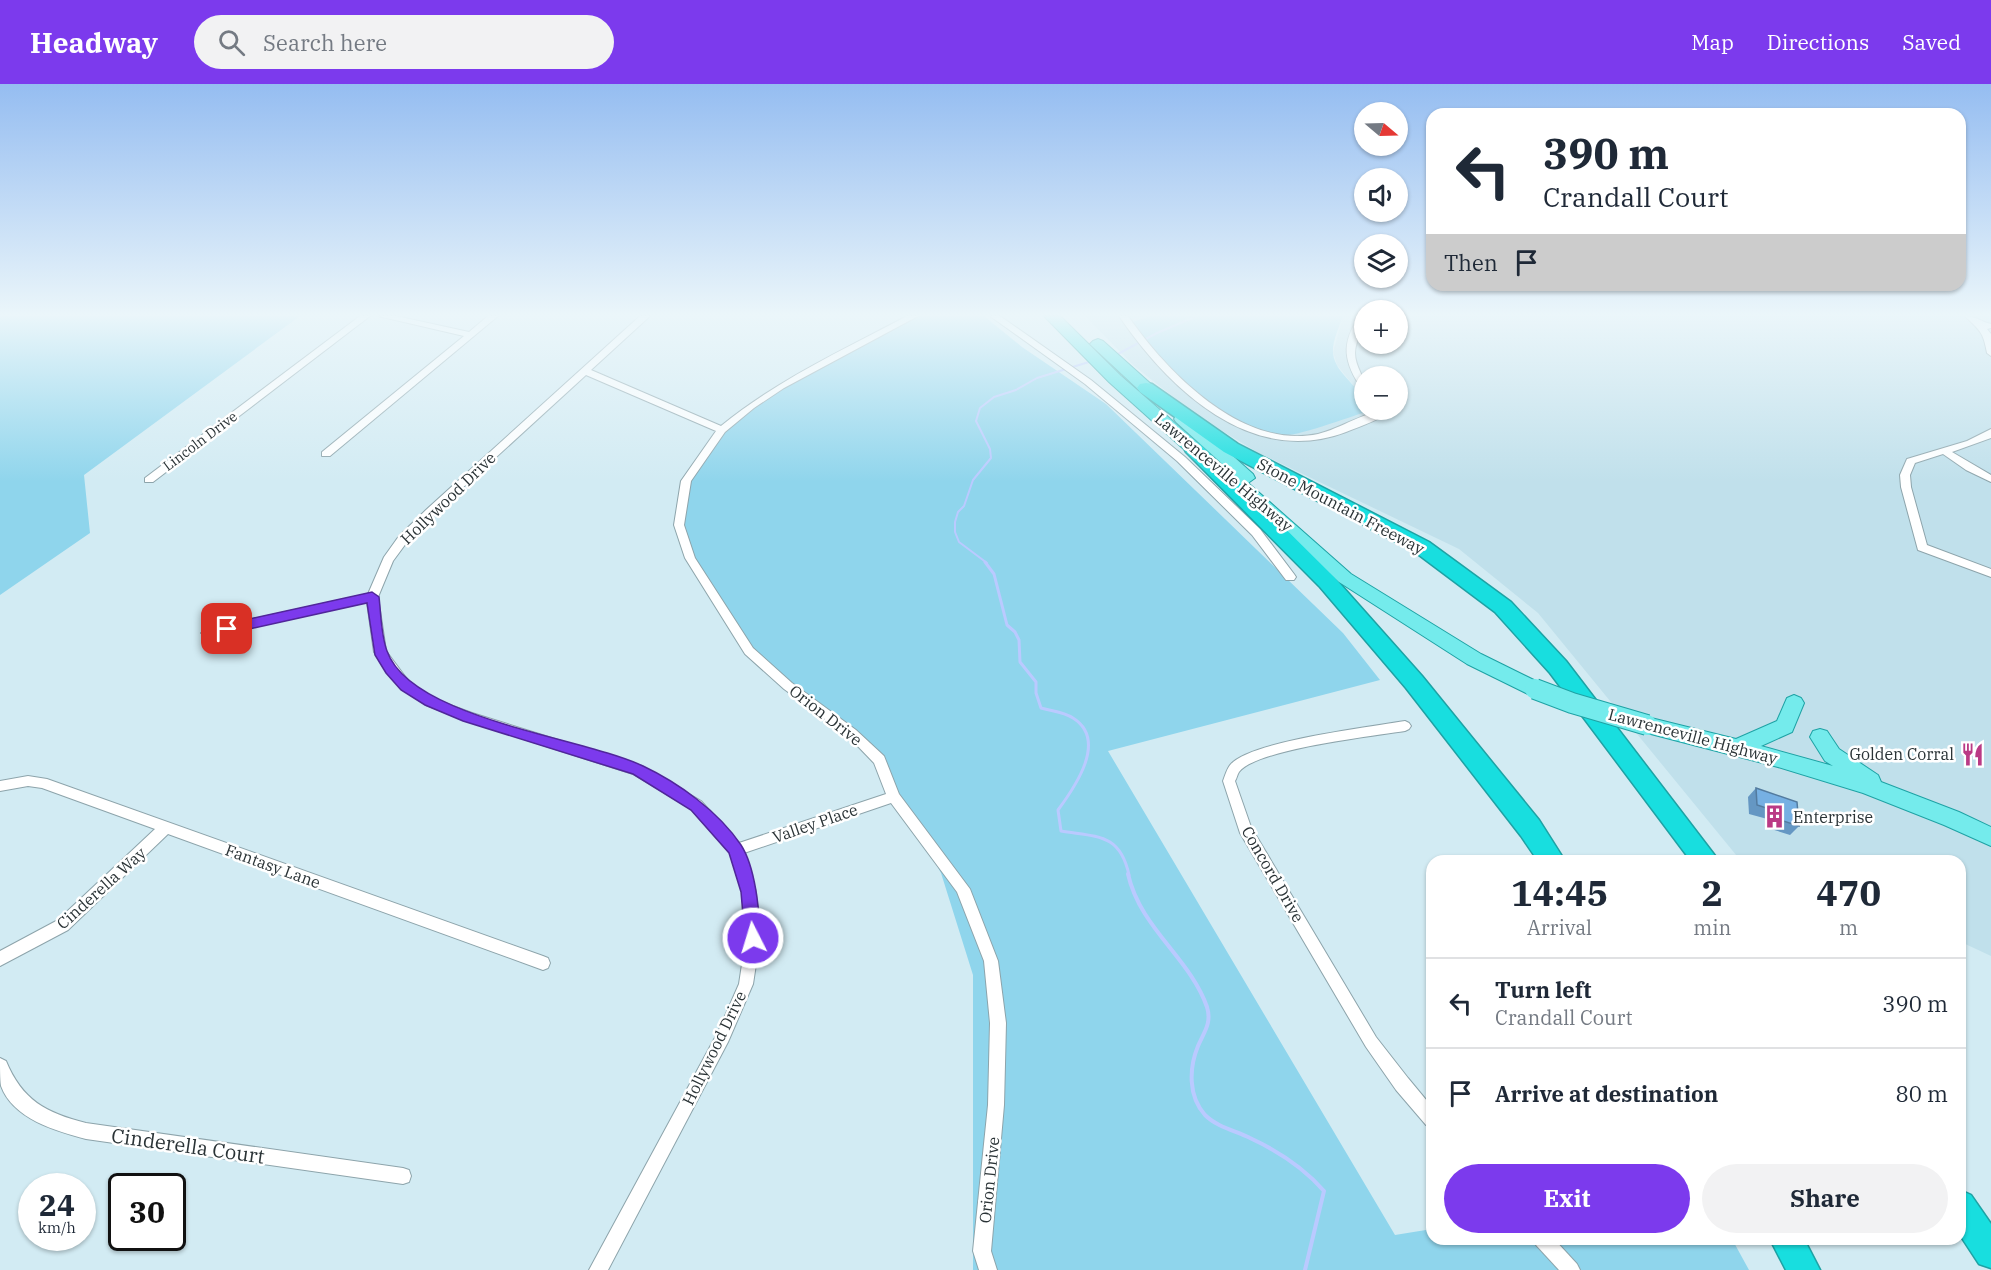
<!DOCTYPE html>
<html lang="en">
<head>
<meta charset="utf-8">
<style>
  body { margin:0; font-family:"IBM Plex Serif",serif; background:#f2f2f3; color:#1f2937; height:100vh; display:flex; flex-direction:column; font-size:22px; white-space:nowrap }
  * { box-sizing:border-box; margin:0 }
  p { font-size:20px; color:#747a83 }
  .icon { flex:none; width:33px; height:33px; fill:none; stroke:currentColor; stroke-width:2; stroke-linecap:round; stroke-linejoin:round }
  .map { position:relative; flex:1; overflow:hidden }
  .drawer { position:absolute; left:1426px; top:771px; width:540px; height:390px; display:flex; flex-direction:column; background:#fff; border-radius:18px; box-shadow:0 2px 4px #0004 }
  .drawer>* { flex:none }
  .hud { position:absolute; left:1426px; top:24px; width:540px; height:183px; border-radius:18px; box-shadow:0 2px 4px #0004; background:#fff; color:#1f2937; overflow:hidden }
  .needle { width:39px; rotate:109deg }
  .controls { position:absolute; left:1354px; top:18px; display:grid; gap:12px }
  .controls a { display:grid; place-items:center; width:54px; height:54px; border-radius:50%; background:#fff; box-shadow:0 2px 4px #0004; font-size:30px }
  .speed { position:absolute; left:18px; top:1089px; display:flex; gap:12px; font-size:30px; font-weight:700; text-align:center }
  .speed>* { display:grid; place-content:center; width:78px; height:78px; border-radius:50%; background:#fff; box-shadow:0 2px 4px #0004; line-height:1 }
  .speed small { font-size:15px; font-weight:400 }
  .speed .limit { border:3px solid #111; border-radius:9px; background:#fff; color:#111 }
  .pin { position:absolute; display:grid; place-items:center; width:51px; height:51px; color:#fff; margin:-26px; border-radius:12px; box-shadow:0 3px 9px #0006 }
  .me { position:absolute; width:66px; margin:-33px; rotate:355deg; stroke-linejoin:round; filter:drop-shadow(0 0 4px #0008) }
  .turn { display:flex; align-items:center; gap:21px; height:126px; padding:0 18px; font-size:27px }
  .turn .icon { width:78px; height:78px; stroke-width:2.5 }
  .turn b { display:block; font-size:42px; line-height:51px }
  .then { display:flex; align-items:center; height:57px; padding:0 18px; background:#0003; gap:12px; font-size:22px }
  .eta { display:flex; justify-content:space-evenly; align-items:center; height:102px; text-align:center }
  .eta b { font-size:36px; font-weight:700; line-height:42px }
  .primary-button { display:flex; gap:12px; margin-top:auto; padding:12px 18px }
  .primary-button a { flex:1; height:69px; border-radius:36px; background:#7c3aed; color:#fff; font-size:24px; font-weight:700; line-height:69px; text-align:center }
  .primary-button a+a { background:#f2f2f3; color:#1f2937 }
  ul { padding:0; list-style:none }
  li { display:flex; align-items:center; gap:18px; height:90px; padding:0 18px; border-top:2px solid #e0e1e3 }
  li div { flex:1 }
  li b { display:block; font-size:22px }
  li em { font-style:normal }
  header { display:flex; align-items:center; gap:36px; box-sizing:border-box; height:84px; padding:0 30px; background:#7c3aed; color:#fff }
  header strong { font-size:28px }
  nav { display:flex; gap:33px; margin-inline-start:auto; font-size:21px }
  .search { width:420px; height:54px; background:#f2f2f3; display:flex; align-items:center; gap:15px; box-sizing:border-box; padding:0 21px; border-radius:33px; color:#747a83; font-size:22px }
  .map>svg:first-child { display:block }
  .built { fill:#c0e0eb }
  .green { fill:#8fd5ec }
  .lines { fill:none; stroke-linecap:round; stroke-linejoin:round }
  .stream-far2 { stroke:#bacaff; stroke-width:2 }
  .stream-far1 { stroke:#bacaff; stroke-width:3 }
  .stream { stroke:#bacaff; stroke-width:4 }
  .minor-casing { stroke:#8da4ab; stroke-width:2 }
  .primary-casing { stroke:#1ea2a4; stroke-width:2 }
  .trunk-casing { stroke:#1ea2a4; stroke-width:2 }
  .motorway-casing { stroke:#1ea2a4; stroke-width:3 }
  .minor { fill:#fff; fill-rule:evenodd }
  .primary { fill:#74ebec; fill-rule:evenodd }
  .trunk { fill:#46e4e6; fill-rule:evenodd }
  .motorway { fill:#18dedf; fill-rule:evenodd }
  .primary-bridge-casing { stroke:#1ea2a4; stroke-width:22; stroke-linecap:butt }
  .primary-bridge { stroke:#74ebec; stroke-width:20 }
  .wall { fill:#6597c3 }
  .building { fill:#76b0e3; stroke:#537b9f; stroke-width:1.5 }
  .route { fill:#7c3aed; stroke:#51269a; stroke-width:1.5 }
  .labels { text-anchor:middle; stroke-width:5; stroke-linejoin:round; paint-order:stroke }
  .far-street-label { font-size:14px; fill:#2a3336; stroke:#fff }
  .street-label { font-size:16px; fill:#2a3336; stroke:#fff }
  .poi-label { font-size:16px; fill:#2a3336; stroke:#fff; text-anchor:end }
  .near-street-label { font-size:20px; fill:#2a3336; stroke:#fff }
</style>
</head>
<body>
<header>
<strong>Headway</strong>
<div class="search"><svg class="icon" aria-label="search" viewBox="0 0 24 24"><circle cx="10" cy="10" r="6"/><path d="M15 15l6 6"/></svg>Search here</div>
<nav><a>Map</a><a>Directions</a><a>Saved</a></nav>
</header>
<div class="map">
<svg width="1991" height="1186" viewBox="0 0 1991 1186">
  <rect width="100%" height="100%" fill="#d2ebf3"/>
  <!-- built -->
  <polygon class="built" points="1085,232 1151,232 1129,239 1211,321 1372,326 1398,326 1398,292 1365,292 1365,316 1337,281 1333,268 1343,232 1365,232 1365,260 1398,260 1398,232 1991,232 1991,872 1961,858 1960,777 1741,777 1538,529 1459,465 1257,368 1196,331 1133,281"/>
  <!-- green -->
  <g class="green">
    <polygon points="0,232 300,232 84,391 90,449 0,511"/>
    <polygon points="917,232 984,232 1022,263 1106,320 1343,549 1380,596 1108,667 1395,1151 1432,1145 1432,1155 1732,1155 1749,1186 973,1186 973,891 941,789 878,669 757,578 688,478 679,435 683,399 727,346 792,295"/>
    <path d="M1151,232h192c-4,11 -11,26 -10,37 2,23 32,34 32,57h7c-17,5 -73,26 -87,25 -64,-3 -117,-69 -156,-112z"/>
  </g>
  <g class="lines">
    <!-- stream-far2 -->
    <g class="stream-far2">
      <polyline points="1116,271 1157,249 1197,232"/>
      <polyline points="987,479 959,458 955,448 955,438 958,428 964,422 973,396 991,374 990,365 976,337 980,324 994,313 1016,306 1037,294 1092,277"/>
    </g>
    <!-- stream-far1 -->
    <path class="stream-far1" d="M985,478l9,12 13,51 8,7 4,8 1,22 16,20v11l5,15c11,3 23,4 32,10 35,22 2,69 -15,92l3,21c36,6 59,2 68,44"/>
    <!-- stream -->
    <path class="stream" d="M1128,790c12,54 62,84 79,133 5,16 -3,25 -9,39 -9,22 -10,50 7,69 12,12 31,16 45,23 28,13 54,30 74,53l-19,79"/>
    <defs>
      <g id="minor">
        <polygon points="360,232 370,232 153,398 145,398 145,394"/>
        <polygon points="378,232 396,232 469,248 488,232 498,232 330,372 322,372 322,368 464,252"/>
        <path d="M640,232h10l-59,54 130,56c56,-46 122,-76 186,-110h11l-134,72 -30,20 -29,24 -34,49 -7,44 11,33 58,90 39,35 64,47 28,26 15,38 71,95 28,72 8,62 -2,82 -13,146 6,19h-18l-6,-19 15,-146 2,-82 -6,-62 -27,-69 -66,-89 -147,50 12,39 4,46 -7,46 -25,58 -120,228h-19l129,-238 21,-48 7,-46 -4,-46 -12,-39 -39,-44 -58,-35 -169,-54 -38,-15 -24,-16 -15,-17 -13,-20 -7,-50 -160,35 -6,-4 6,-4 161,-35 16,-37 15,-21 28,-27zM586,291l130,56 -35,50 -7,44 11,33 60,96 39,35 64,47 26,27 12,31 -147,49 -38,-42 -59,-35 -170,-53 -38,-14 -24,-16 -24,-32 -8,-54 15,-36 14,-19 28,-29z"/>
        <polygon points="990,232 1000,232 1091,296 1185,373 1260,445 1294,490 1296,493 1294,496 1286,496 1252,451 1177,377 1085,300"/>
        <path d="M1119,232h9c39,56 114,134 190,118 23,-5 52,-26 74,-24 -12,10 -31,16 -46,22 -95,36 -177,-43 -227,-116z"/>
        <path d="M1360,232h5c0,13 -10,24 -10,37 0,14 10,23 10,37l-3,-1c-18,-26 -22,-46 -2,-73z"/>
        <path d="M1965,232c11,0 16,6 26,8v4l-4,1 4,5v22l-4,-3c-4,-22 -7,-22 -22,-37z"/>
        <polygon points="1991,345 1991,354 1952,368 1991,391 1991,398 1966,386 1943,370 1915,379 1910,391 1911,403 1927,461 1991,485 1991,493 1918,466 1901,403 1900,391 1907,375 1967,357"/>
        <path d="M1405,637l4,2 2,3 -2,3 -4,2c-31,5 -149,18 -166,41 -2,3 -2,6 -4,9l16,46 125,210 32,41 24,29v20l-6,-2 -30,-35 -30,-43 -126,-214 -17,-52c2,-5 4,-13 8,-17 21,-23 139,-37 174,-43z"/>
        <polygon points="28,692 47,695 543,872 548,874 550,879 548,884 543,886 168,750 68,846 0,882 0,867 58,836 155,745 42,704 28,702 0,707 0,697"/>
        <path d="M0,974l6,3c16,39 40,52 80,62l317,45 6,2 2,6 -2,6 -6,2 -317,-45c-30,-8 -73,-20 -85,-53 -1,-7 -1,-19 -1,-28z"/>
        <polygon points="1533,1155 1554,1155 1577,1180 1580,1186 1559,1186 1536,1161"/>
      </g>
      <g id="primary">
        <polygon points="1182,330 1188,332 1253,390 1255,394 1248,399 1351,490 1481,570 1542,600 1545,605 1542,610 1535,612 1528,610 1467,580 1339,498 1253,420 1220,394 1218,390 1220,386 1228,385 1176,338 1174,335 1176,332"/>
        <polygon points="1794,611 1801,614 1804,619 1792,648 1761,662 1833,682 1825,677 1810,653 1813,647 1820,645 1827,647 1839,665 1878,691 1881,698 1959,728 1991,743 1991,762 1944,741 1863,709 1778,683 1647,649 1640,647 1637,641 1640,635 1647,633 1736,655 1777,637 1787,614"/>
      </g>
      <g id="trunk">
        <polygon points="1044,232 1060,232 1121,292 1199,360 1202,364 1199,368 1187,368 1109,298"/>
        <polygon points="1098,255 1103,257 1152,301 1154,304 1152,307 1140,307 1093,263 1090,260 1093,257"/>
      </g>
      <g id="motorway">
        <polygon points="1146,299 1152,300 1238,360 1429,458 1511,518 1566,577 1719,777 1691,777 1550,589 1495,528 1415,468 1224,368 1140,308 1137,304 1140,300"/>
        <polygon points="1193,358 1200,360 1334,493 1422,592 1539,736 1565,777 1538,777 1521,752 1406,604 1320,503 1186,368 1184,364 1186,360"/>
        <polygon points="1960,1106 1971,1111 1991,1140 1991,1184 1979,1180 1960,1151"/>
        <polygon points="1770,1155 1804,1155 1820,1186 1786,1186"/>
      </g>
    </defs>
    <!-- minor casing -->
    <use href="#minor" class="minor-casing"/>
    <!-- primary casing -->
    <use href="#primary" class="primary-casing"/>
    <!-- trunk casing -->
    <use href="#trunk" class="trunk-casing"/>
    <!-- motorway casing -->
    <use href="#motorway" class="motorway-casing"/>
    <!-- minor -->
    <use href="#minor" class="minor"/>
    <!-- primary -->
    <use href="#primary" class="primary"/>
    <!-- trunk -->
    <use href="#trunk" class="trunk"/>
    <!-- motorway -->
    <use href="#motorway" class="motorway"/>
    <defs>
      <polyline id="primary-bridge" points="1535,605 1572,619 1647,641"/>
    </defs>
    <!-- primary-bridge casing -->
    <use href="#primary-bridge" class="primary-bridge-casing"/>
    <!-- primary-bridge -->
    <use href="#primary-bridge" class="primary-bridge"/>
  </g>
  <!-- wall -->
  <polygon class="wall" points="1756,704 1799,742 1790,751 1771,745 1771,736 1749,730 1748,713"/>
  <!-- building -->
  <polygon class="building" points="1756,704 1797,718 1799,742 1780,736 1779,728 1757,721"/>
  <!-- sky -->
  <linearGradient id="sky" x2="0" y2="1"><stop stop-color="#95bdf1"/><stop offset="0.58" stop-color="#ebf6fa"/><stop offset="1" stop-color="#ebf6fa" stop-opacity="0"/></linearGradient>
  <rect width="1991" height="398" fill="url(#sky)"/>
  <!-- route -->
  <path class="route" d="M372,508l7,5c2,17 2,38 8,54 24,68 195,86 256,115 36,17 76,46 98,79 15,23 18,67 20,93l-2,6 -6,2 -6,-2 -2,-6 -4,-46 -12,-39 -38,-43 -58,-36 -170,-53 -38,-16 -24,-15 -15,-17 -11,-18 -8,-52 -140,31 -6,-5 6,-5z"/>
  <!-- icons -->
  <defs>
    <symbol id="restaurant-bare" viewBox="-9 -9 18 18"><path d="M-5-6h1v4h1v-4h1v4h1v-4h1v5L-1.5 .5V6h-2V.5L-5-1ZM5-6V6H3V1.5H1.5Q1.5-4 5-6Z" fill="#ba3a85" stroke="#fff" stroke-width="2.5" paint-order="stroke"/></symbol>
    <symbol id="building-bare" viewBox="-9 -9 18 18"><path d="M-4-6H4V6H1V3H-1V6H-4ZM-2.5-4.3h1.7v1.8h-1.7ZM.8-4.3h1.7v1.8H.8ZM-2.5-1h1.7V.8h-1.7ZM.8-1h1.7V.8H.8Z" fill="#ba3a85" stroke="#fff" stroke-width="2.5" paint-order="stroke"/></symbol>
  </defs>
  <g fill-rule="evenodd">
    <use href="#restaurant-bare" x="1956" y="654" width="33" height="33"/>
    <use href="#building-bare" x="1758" y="716" width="33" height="33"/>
  </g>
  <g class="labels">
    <!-- far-street labels -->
    <g class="far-street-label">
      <text transform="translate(200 357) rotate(-37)" y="5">Lincoln Drive</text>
    </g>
    <!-- street labels -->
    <g class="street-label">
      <text transform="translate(1224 388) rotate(40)" y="6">Lawrenceville Highway</text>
      <text transform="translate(448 414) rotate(-44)" y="6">Hollywood Drive</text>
      <text transform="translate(1341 422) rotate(28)" y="6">Stone Mountain Freeway</text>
      <text transform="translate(826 631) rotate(38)" y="6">Orion Drive</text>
      <text transform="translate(1693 652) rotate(15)" y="6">Lawrenceville Highway</text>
      <text transform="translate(815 739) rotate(-19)" y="6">Valley Place</text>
      <text transform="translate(273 782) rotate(20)" y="6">Fantasy Lane</text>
      <text transform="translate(1273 790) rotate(60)" y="6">Concord Drive</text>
      <text transform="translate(101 804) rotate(-42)" y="6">Cinderella Way</text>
      <text transform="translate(714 964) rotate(-64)" y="6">Hollywood Drive</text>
      <text transform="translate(989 1096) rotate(-84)" y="6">Orion Drive</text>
    </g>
    <!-- poi labels -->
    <g class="poi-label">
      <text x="1954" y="676">Golden Corral</text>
      <text x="1793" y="739" text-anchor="start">Enterprise</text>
    </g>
    <!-- near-street labels -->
    <g class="near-street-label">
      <text transform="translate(188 1062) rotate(8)" y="7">Cinderella Court</text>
    </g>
  </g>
</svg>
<div class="controls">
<a><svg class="needle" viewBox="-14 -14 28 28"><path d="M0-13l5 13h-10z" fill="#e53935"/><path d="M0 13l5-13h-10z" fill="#747a83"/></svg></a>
<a><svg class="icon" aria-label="sound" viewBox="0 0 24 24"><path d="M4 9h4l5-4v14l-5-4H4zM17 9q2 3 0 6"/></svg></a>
<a><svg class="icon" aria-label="layers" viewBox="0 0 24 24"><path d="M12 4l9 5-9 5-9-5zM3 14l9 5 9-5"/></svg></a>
<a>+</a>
<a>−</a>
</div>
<div class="speed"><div>24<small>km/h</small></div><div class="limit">30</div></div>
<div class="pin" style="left:227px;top:545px;background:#d93025"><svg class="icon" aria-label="arrive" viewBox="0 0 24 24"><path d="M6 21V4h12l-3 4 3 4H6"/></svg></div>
<svg class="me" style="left:753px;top:854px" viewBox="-20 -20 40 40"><circle r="17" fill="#7c3aed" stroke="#fff" stroke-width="3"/><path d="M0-11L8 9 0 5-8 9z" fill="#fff"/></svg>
<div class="hud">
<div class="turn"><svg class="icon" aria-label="left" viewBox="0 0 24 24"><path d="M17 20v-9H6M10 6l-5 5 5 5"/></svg><div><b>390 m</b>Crandall Court</div></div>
<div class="then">Then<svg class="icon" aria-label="arrive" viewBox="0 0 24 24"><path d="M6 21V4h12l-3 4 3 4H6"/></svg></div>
</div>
<section class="drawer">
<div class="eta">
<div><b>14:45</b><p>Arrival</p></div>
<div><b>2</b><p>min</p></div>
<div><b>470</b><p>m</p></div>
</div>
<ul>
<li><svg class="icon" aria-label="left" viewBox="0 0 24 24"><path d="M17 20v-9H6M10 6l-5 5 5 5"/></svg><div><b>Turn left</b><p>Crandall Court</p></div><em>390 m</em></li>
<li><svg class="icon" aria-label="arrive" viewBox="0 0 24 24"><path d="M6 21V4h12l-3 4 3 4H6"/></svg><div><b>Arrive at destination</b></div><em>80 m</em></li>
</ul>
<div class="primary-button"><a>Exit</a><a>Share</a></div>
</section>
</div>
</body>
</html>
